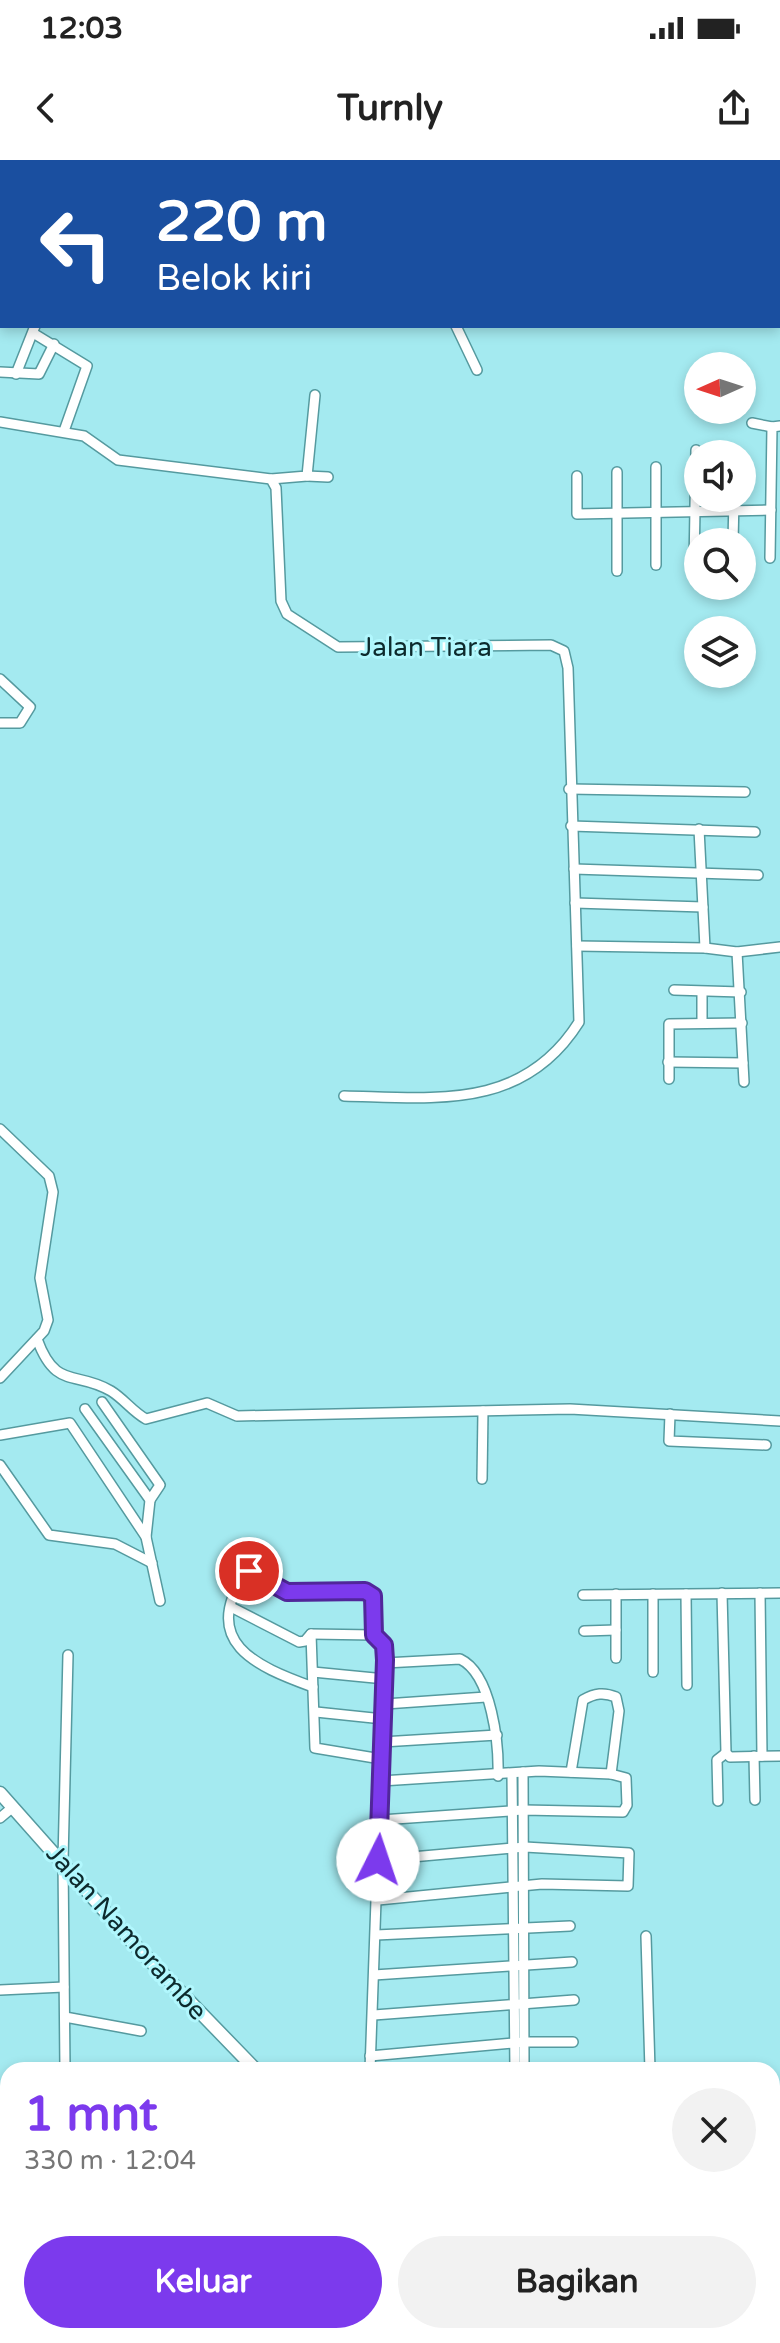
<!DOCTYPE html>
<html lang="id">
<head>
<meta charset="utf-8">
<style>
  body { margin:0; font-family:"Varela Round",sans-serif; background:#f2f2f2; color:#222; height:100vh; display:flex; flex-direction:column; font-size:30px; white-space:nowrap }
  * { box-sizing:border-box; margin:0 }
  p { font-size:26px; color:#767676 }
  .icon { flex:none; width:44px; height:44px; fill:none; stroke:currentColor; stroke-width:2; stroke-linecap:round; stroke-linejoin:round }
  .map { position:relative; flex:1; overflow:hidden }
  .drawer { position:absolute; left:0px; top:1902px; width:780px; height:282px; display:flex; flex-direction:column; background:#fff; border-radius:24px 24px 0 0; box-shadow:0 4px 12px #0003 }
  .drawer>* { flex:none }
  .top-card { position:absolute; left:0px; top:0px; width:780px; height:168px; box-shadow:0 4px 12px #0003; background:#1a4fa0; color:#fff; overflow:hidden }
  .needle { width:52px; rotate:267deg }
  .buttons { position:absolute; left:684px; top:192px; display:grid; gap:16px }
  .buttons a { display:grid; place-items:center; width:72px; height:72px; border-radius:50%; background:#fff; box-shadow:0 4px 12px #0003; font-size:40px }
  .pin { position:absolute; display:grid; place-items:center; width:68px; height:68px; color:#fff; margin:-34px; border:4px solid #fff; border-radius:50%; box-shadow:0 2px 8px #0007 }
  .me { position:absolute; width:88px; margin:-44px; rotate:4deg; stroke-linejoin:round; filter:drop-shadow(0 0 6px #0008) }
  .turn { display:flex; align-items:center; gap:28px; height:168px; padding:0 24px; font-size:36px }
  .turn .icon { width:104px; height:104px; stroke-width:2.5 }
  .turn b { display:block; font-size:56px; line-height:68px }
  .round { display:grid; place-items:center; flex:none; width:84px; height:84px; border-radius:42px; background:#f2f2f2 }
  .head { display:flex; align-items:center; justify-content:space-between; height:136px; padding:0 24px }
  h1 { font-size:48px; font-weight:700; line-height:60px; color:#7c3aed }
  .action { display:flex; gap:16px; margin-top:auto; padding:16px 24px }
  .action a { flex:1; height:92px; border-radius:48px; background:#7c3aed; color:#fff; font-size:32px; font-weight:700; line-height:92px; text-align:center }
  .action a+a { background:#f2f2f2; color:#222 }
  .status { display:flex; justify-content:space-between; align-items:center; height:56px; padding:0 40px; background:#fff; direction:ltr }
  .status svg { height:22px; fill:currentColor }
  header { display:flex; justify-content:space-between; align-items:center; height:104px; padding:0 24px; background:#fff; font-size:36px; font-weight:700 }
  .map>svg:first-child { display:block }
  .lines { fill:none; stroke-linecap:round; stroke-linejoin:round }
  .minor-casing { stroke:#559a9f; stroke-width:12 }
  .secondary-casing { stroke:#559a9f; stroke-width:15 }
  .minor { stroke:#fff; stroke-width:9 }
  .secondary { stroke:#fff; stroke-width:12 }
  .route-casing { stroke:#51269a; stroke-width:20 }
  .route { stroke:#7c3aed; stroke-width:14 }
  .labels { text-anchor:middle; stroke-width:6; stroke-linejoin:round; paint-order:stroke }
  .street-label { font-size:26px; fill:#0d2a2d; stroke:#b1f7fd }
</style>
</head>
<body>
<div class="status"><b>12:03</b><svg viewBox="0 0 49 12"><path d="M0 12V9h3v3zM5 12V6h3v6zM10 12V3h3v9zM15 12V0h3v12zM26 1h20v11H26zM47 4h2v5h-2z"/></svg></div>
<header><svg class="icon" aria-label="back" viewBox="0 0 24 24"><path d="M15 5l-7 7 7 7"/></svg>Turnly<svg class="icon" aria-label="share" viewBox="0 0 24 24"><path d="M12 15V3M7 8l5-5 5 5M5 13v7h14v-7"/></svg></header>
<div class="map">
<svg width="780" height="2183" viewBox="0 0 780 2183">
  <rect width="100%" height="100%" fill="#a4eaf0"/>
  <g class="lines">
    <defs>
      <g id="minor">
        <polyline points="0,41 2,41"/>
        <polyline points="778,61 780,61"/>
        <polyline points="0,85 2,85"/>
        <polyline points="0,129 2,130"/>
        <polyline points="456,166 477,210"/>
        <polyline points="33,173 87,206 64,271"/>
        <polyline points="0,212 39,214 54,184"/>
        <polyline points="16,214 35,166"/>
        <path d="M0,262l84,14 34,24 153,19 5,9 5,113 6,13 51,33 213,-2 13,6 4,17 11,354c-56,89 -144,76 -235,74"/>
        <polyline points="752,263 772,267"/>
        <polyline points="734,294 734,291"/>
        <polyline points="656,307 656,405"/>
        <polyline points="617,312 617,411"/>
        <polyline points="307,316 328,317"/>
        <polyline points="577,316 577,354 771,350"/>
        <polyline points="271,319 307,316 315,235"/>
        <polyline points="733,382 734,338"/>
        <polyline points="770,398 772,267 780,266"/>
        <polyline points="694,406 696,290"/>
        <polyline points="0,519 30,547 20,563 0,563"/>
        <polyline points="569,629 745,632"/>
        <polyline points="571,666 755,672"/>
        <polyline points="699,669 705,788"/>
        <polyline points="574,709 758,715"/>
        <polyline points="575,743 703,747"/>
        <polyline points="577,786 705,788 737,792 780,787"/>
        <polyline points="737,792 744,922"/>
        <polyline points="674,830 741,832"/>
        <polyline points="702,832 702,861"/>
        <polyline points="668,902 743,903"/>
        <polyline points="669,919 669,864 742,863"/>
        <polyline points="0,969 49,1016 53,1032 40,1118 48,1160 44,1171 0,1218"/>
        <path d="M37,1179c19,52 39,31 74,52 13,8 22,21 35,28l61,-16 30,13 333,-7 210,12"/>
        <polyline points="102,1242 160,1325 150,1340"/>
        <polyline points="85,1249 150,1340 146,1377"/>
        <polyline points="670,1254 669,1281 766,1285"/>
        <polyline points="0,1275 70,1263 146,1377 160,1441"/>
        <polyline points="0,1305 49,1375 115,1384 152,1403"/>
        <polyline points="482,1319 483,1251"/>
        <polyline points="722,1433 726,1593 730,1597 780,1596"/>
        <polyline points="760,1433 762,1596"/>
        <polyline points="686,1434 687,1525"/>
        <polyline points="583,1435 780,1433"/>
        <polyline points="231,1447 299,1482 305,1481 311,1474 315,1588 381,1599 370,1910"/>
        <polyline points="584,1471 616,1470"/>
        <polyline points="311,1474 374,1475 384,1485 381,1599"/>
        <polyline points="616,1498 616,1434"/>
        <path d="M385,1503l75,-4c32,15 39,86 38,117"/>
        <polyline points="313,1512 385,1519"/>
        <polyline points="653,1512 653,1434"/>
        <path d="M313,1527c-58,-21 -114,-45 -67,-115l9,1 32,19 84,2 4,11 -1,30"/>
        <polyline points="385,1544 486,1537"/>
        <polyline points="316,1552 383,1559"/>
        <polyline points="382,1582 497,1575"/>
        <polyline points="754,1596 755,1640"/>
        <polyline points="523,1612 524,1910"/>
        <path d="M571,1612l12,-72c12,-7 21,-8 33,-3l3,14 -8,63"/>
        <polyline points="512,1614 515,1910"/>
        <polyline points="718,1641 717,1600 726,1593"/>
        <polyline points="0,1658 13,1647"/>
        <polyline points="381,1660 523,1650 623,1652 627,1645 626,1618 611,1614 539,1611 381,1621"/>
        <polyline points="378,1700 525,1687 629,1693 628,1726 542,1724 378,1740"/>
        <polyline points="376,1775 570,1766"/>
        <polyline points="646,1776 650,1910"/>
        <polyline points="374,1815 572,1802"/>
        <polyline points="0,1830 64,1827"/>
        <polyline points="374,1855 574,1840"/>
        <polyline points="65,1857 141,1871"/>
        <polyline points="370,1896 524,1882 573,1882"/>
        <polyline points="65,1910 63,1700 68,1495"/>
        <polyline points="0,1983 8,1983"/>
        <polyline points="0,2155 8,2155"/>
        <polyline points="68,2176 68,2183"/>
        <polyline points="658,2176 658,2183"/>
        <polyline points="457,2183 457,2176"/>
      </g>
      <g id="secondary">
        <polyline points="748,0 749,2"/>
        <polyline points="778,42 780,45"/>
        <polyline points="0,1633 134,1784 256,1910"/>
        <polyline points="416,2176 422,2183"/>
      </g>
    </defs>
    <!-- minor casing -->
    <use href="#minor" class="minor-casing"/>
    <!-- secondary casing -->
    <use href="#secondary" class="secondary-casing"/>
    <!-- minor -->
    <use href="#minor" class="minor"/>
    <!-- secondary -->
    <use href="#secondary" class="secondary"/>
  </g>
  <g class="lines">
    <defs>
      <polyline id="route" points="249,1411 287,1432 365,1431 373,1436 374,1475 384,1485 385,1500 378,1700"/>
    </defs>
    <!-- route casing -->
    <use href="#route" class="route-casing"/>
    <!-- route -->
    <use href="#route" class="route"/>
  </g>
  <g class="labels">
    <!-- street labels -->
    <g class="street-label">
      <text x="426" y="496">Jalan Tiara</text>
      <text transform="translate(127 1772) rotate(48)" y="9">Jalan Namorambe</text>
    </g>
  </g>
</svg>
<div class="buttons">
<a><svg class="needle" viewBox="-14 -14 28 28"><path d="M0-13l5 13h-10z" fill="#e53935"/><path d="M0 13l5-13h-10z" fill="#767676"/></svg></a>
<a><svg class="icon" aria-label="sound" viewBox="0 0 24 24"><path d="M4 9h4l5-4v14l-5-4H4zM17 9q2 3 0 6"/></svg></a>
<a><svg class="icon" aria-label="search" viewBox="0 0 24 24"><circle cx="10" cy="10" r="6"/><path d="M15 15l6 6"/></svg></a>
<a><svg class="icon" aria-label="layers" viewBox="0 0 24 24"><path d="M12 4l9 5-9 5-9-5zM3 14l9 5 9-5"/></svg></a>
</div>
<div class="pin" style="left:249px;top:1411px;background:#d93025"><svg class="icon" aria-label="arrive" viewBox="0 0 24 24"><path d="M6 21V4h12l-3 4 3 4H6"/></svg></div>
<svg class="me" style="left:378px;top:1700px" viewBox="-20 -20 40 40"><circle r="19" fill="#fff"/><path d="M0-13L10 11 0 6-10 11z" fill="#7c3aed"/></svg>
<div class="top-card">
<div class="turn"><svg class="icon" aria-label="left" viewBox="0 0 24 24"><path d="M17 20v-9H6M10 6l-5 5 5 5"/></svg><div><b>220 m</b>Belok kiri</div></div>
</div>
<section class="drawer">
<div class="head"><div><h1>1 mnt</h1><p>330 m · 12:04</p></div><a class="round"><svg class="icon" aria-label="close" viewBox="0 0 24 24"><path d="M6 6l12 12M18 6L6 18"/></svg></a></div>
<div class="action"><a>Keluar</a><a>Bagikan</a></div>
</section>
</div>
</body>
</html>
